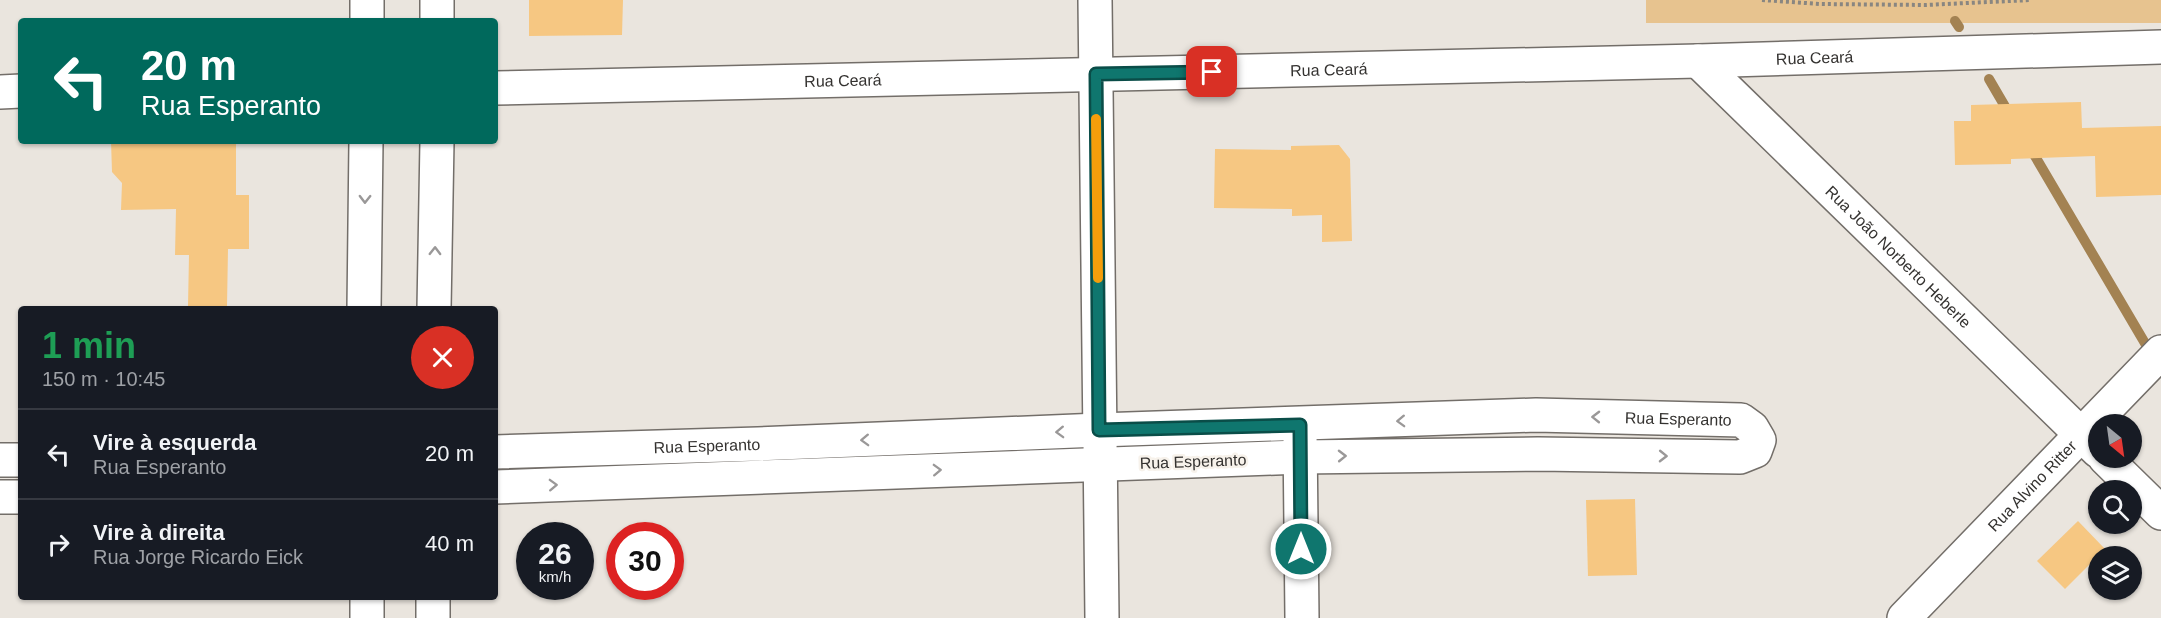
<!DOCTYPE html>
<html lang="pt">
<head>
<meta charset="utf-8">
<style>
  body { margin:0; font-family:Arial,sans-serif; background:#20242c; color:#f1f3f6; height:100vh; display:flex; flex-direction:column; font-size:22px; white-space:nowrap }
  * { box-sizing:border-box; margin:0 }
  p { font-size:20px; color:#9ea1a6 }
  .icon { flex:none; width:33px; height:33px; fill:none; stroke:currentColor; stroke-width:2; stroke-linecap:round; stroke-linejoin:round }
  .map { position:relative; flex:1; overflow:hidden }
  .side { position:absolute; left:18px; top:306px; width:480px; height:294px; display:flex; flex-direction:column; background:#171b24; border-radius:6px; box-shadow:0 2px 4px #0004 }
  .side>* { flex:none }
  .hud { position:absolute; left:18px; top:18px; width:480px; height:126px; border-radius:6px; box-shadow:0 2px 4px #0004; background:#00695c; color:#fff; overflow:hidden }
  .needle { width:39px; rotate:151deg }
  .controls { position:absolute; left:2088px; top:414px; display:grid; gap:12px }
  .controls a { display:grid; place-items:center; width:54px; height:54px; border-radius:50%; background:#171b24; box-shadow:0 2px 4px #0004; font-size:30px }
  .speed { position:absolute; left:516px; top:522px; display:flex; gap:12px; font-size:30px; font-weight:700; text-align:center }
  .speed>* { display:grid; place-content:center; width:78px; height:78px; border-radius:50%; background:#171b24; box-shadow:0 2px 4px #0004; line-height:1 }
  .speed small { font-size:15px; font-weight:400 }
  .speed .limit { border:9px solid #d22; background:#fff; color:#111 }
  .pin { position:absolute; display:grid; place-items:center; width:51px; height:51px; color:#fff; margin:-26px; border-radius:12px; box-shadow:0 3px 9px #0006 }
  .me { position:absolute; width:66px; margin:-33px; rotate:0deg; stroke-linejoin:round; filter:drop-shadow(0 0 4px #0008) }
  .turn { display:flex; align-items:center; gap:21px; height:126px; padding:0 24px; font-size:27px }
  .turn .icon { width:78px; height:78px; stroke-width:2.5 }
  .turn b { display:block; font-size:42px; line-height:51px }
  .round { display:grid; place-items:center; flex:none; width:63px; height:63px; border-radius:32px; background:#20242c }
  .head { display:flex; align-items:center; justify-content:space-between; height:102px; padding:0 24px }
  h1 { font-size:36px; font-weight:800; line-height:45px; color:#1e9e55 }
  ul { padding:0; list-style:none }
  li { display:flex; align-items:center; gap:18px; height:90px; padding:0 24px; border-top:2px solid #363941 }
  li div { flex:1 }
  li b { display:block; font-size:22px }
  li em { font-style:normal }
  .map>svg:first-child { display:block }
  .green { fill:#e7c38f }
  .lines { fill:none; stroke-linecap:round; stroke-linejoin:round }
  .stream { stroke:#a38252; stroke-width:10 }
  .building { fill:#f6c782 }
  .street-casing { stroke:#736e69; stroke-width:36 }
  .secondary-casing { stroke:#736e69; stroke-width:36 }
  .path { stroke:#898681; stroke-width:4; stroke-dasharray:3 3; stroke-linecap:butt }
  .street { stroke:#fff; stroke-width:33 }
  .secondary { stroke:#fff; stroke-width:33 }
  .oneway { stroke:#9a9898 }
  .route-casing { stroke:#0a4d48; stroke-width:15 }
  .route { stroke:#0f766e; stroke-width:10 }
  .slow { stroke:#f59e0b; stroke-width:10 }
  .labels { text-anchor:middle; stroke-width:5; stroke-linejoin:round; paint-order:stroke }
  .street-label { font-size:16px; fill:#343230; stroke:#f7f2eb }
</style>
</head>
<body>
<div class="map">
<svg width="2161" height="618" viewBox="0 0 2161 618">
  <rect width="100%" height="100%" fill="#eae5de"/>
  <!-- green -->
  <rect class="green" x="1646" y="0" width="515" height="23"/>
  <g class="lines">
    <!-- stream -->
    <g class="stream">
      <polyline points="1955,21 1959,27"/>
      <polyline points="1989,79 2010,115"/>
      <polyline points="2029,146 2149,350"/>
    </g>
  </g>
  <!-- building -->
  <g class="building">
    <polygon points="529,0 623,0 622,35 529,36"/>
    <polygon points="2081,102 2082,128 2161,126 2161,195 2096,197 2095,156 2011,159 2011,164 1955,165 1954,121 1971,121 1971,105"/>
    <polygon points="111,141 236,141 236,195 249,195 249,249 228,249 227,306 188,306 189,255 175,255 176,209 121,210 122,183 112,172"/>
    <polygon points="1339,145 1350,159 1352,241 1322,242 1322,215 1292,216 1292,209 1214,208 1215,149 1291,150 1291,146"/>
    <polygon points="1635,499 1637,575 1588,576 1586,500"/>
    <polygon points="2078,521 2105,549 2065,589 2037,561"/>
  </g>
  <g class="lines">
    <defs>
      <g id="street">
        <polyline points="1095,0 1102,618"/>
        <path id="s1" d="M1698,61l400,390"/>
        <path id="s2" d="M495,88l1203,-27 463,-14"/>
        <polyline points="0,92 21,91"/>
        <polyline points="1300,435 1302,618"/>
        <path id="s3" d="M495,452l263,-8 341,-14 437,-15 205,5 11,8 7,12 -4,11 -15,6 -202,-3 -238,3 -805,30"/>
        <polyline points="2105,458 2161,513"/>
        <path id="s4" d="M1904,618l257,-266"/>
      </g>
      <g id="secondary">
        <polyline points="437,0 437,21"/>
        <polyline points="367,21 367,0"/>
        <polyline points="364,309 366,141"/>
        <polyline points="434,309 437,141"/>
        <polyline points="0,460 21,460"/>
        <polyline points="0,497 21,497"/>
        <polyline points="367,597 367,618"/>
        <polyline points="433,597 433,618"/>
      </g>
    </defs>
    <!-- street casing -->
    <use href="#street" class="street-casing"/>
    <!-- secondary casing -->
    <use href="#secondary" class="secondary-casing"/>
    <!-- path -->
    <polyline class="path" points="1762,0 1820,4 1925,5 2031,0"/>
    <!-- street -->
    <use href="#street" class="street"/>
    <!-- secondary -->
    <use href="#secondary" class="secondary"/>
  </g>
  <!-- one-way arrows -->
  <defs><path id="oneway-chevron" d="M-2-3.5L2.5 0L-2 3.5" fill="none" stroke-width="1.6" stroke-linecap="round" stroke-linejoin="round" transform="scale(1.5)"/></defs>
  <g class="oneway">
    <use href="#oneway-chevron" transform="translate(365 199) rotate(91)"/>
    <use href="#oneway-chevron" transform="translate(435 251) rotate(-89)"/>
    <use href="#oneway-chevron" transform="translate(1596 417) rotate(-179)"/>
    <use href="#oneway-chevron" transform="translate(1401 421) rotate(178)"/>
    <use href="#oneway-chevron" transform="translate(1060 432) rotate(178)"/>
    <use href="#oneway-chevron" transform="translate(865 440) rotate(178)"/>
    <use href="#oneway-chevron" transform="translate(1342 456) rotate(-1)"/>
    <use href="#oneway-chevron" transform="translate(1663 456) rotate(1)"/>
    <use href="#oneway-chevron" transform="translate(937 470) rotate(-2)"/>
    <use href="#oneway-chevron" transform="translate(553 485) rotate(-2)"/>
  </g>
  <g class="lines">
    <defs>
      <polyline id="route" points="1212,72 1096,74 1099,430 1300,425 1301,549"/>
    </defs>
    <!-- route casing -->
    <use href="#route" class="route-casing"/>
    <!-- route -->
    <use href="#route" class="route"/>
    <!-- slow -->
    <polyline class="slow" points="1096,119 1098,278"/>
  </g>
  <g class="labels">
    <!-- street labels -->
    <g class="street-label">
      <text dy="6" stroke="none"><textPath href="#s2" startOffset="1320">Rua Ceará</textPath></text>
      <text dy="6" stroke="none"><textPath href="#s2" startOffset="834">Rua Ceará</textPath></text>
      <text dy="6" stroke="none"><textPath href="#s2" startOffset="348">Rua Ceará</textPath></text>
      <text dy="6" stroke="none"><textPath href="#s1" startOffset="280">Rua João Norberto Heberle</textPath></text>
      <text dy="6" stroke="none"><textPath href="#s3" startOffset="1184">Rua Esperanto</textPath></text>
      <text dy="6" stroke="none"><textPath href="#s3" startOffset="212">Rua Esperanto</textPath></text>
      <text transform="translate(1193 461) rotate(-2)" y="6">Rua Esperanto</text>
      <text dy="6" stroke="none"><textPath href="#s4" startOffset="184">Rua Alvino Ritter</textPath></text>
    </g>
  </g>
</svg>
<div class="controls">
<a><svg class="needle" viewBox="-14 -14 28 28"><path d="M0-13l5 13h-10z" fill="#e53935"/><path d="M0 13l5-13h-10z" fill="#9ea1a6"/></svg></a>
<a><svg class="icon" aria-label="search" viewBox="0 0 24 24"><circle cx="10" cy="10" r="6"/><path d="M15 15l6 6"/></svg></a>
<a><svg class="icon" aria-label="layers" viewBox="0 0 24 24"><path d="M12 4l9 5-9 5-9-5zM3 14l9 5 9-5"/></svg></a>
</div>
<div class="speed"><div>26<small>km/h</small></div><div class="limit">30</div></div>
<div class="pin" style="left:1212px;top:72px;background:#d93025"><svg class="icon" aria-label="arrive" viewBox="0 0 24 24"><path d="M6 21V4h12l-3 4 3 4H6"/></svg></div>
<svg class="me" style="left:1301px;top:549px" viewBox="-20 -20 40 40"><circle r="17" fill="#0f766e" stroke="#fff" stroke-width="3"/><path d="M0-11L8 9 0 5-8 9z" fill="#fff"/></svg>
<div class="hud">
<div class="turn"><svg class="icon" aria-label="left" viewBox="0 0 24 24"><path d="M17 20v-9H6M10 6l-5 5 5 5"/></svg><div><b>20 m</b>Rua Esperanto</div></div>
</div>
<section class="side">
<div class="head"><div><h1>1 min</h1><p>150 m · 10:45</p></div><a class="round" style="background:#d93025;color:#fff"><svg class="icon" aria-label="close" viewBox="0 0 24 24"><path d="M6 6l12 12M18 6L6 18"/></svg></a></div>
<ul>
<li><svg class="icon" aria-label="left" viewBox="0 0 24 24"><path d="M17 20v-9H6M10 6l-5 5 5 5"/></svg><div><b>Vire à esquerda</b><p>Rua Esperanto</p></div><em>20 m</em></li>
<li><svg class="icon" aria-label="right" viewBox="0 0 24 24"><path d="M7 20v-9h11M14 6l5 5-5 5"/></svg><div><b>Vire à direita</b><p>Rua Jorge Ricardo Eick</p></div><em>40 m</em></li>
</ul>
</section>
</div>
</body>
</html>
